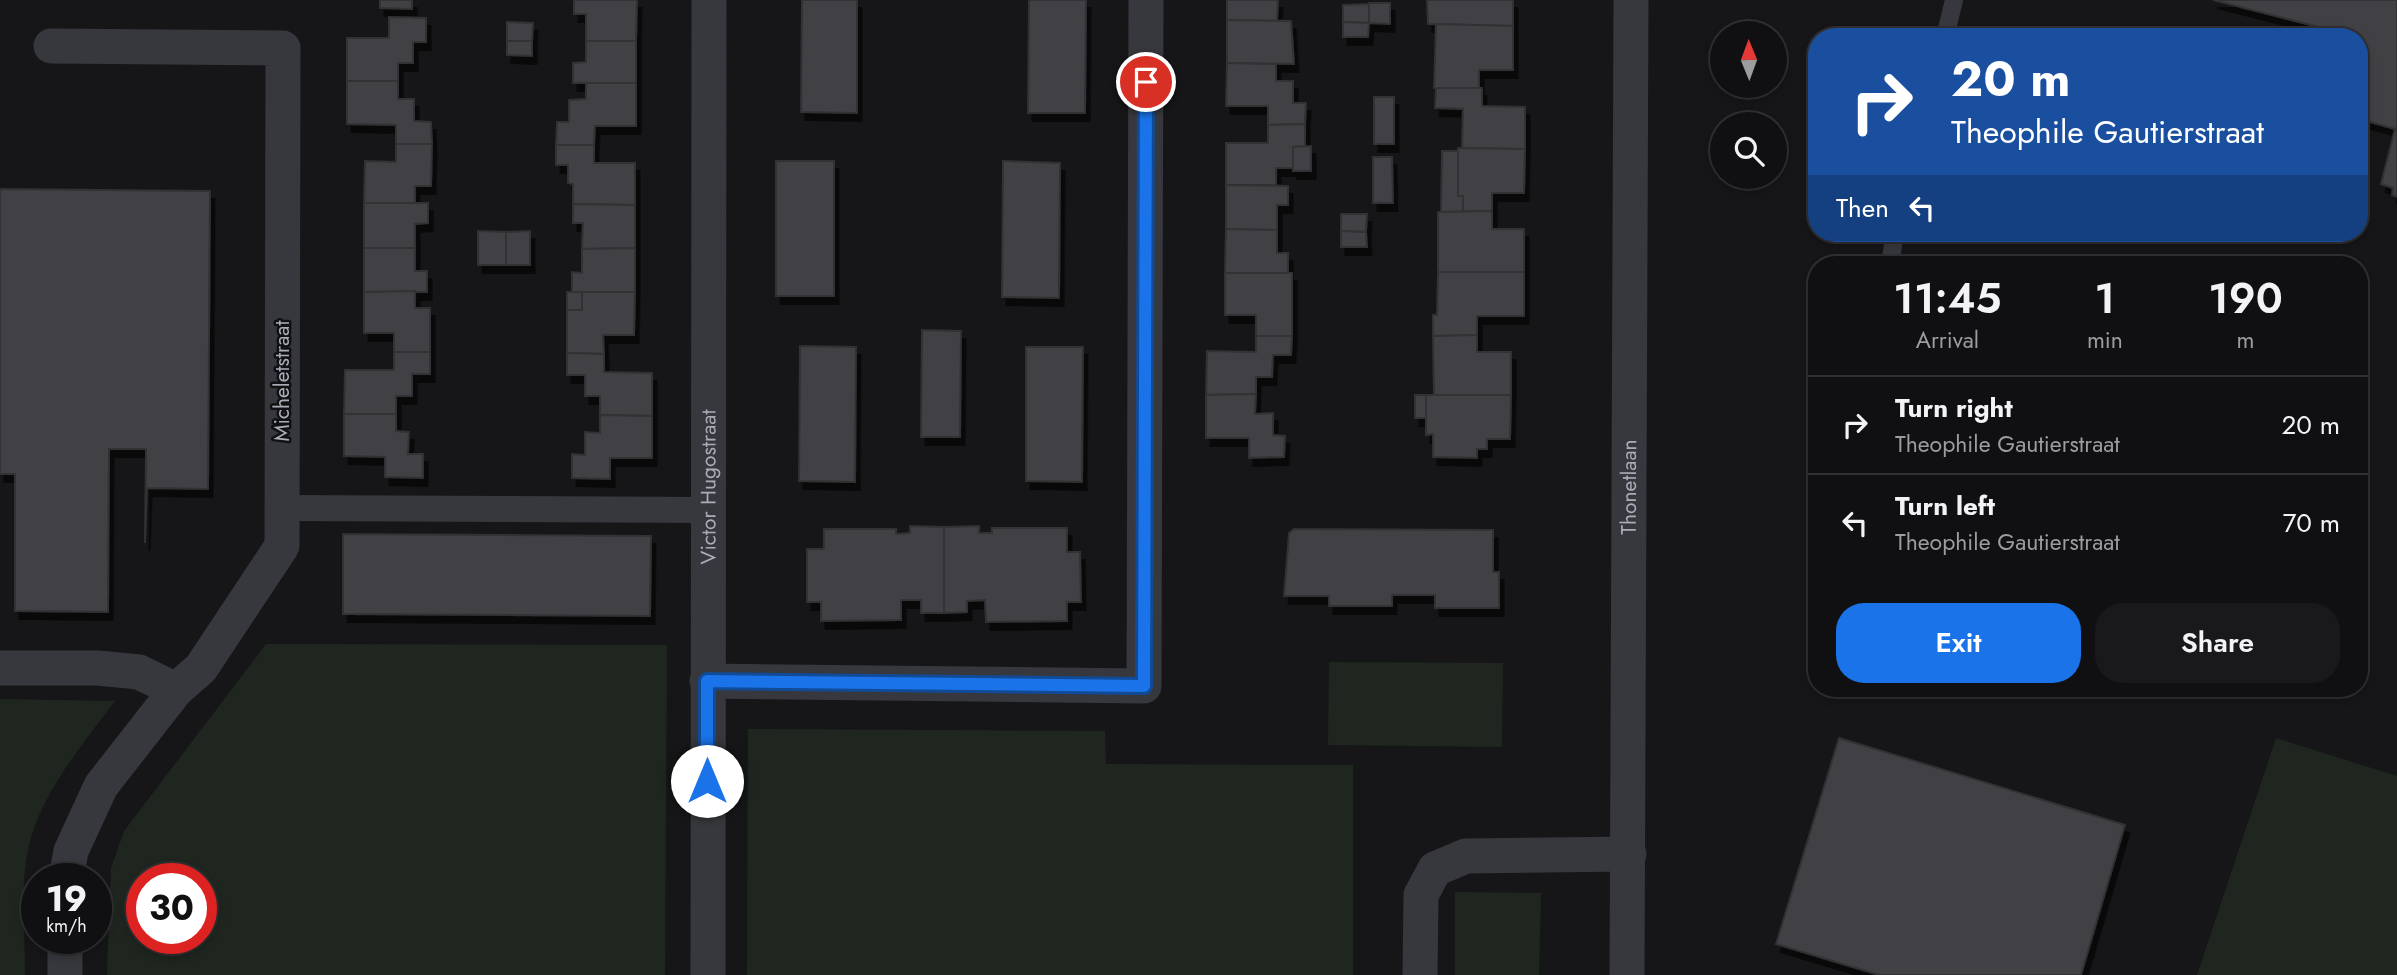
<!DOCTYPE html>
<html lang="en">
<head>
<meta charset="utf-8">
<style>
  body { margin:0; font-family:Jost,sans-serif; background:#19191b; color:#f1f3f6; height:100vh; display:flex; flex-direction:column; font-size:26px; white-space:nowrap }
  * { box-sizing:border-box; margin:0 }
  p { font-size:23px; color:#9c9d9f }
  .icon { flex:none; width:38px; height:38px; fill:none; stroke:currentColor; stroke-width:2; stroke-linecap:round; stroke-linejoin:round }
  .map { position:relative; flex:1; overflow:hidden }
  .side { position:absolute; left:1808px; top:256px; width:560px; height:441px; display:flex; flex-direction:column; background:#101012; border-radius:28px; box-shadow:0 4px 10px #0003,0 0 0 2px #303032 }
  .side>* { flex:none }
  .top-card { position:absolute; left:1808px; top:28px; width:560px; height:214px; border-radius:28px; box-shadow:0 4px 10px #0003,0 0 0 2px #303032; background:#1a4fa0; color:#fff; overflow:hidden }
  .needle { width:46px; rotate:359deg }
  .tools { position:absolute; left:1710px; top:21px; display:grid; gap:14px }
  .tools a { display:grid; place-items:center; width:77px; height:77px; border-radius:50%; background:#101012; box-shadow:0 4px 10px #0003,0 0 0 2px #303032; font-size:35px }
  .speed { position:absolute; left:21px; top:863px; display:flex; gap:14px; font-size:35px; font-weight:700; text-align:center }
  .speed>* { display:grid; place-content:center; width:91px; height:91px; border-radius:50%; background:#101012; box-shadow:0 4px 10px #0003,0 0 0 2px #303032; line-height:1 }
  .speed small { font-size:18px; font-weight:400 }
  .speed .limit { border:10px solid #d22; background:#fff; color:#111 }
  .pin { position:absolute; display:grid; place-items:center; width:60px; height:60px; color:#fff; margin:-30px; border:4px solid #fff; border-radius:50%; box-shadow:0 2px 7px #0007 }
  .me { position:absolute; width:77px; margin:-38px; rotate:0deg; stroke-linejoin:round; filter:drop-shadow(0 0 5px #0008) }
  .turn { display:flex; align-items:center; gap:24px; height:147px; padding:0 28px; font-size:32px }
  .turn .icon { width:91px; height:91px; stroke-width:2.5 }
  .turn b { display:block; font-size:49px; line-height:60px }
  .then { display:flex; align-items:center; height:66px; padding:0 28px; background:#0003; gap:14px; font-size:26px }
  .eta { display:flex; justify-content:space-evenly; align-items:center; height:119px; text-align:center }
  .eta b { font-size:42px; font-weight:600; line-height:49px }
  .primary-button { display:flex; gap:14px; margin-top:auto; padding:14px 28px }
  .primary-button a { flex:1; height:80px; border-radius:28px; background:#1a73e8; color:#fff; font-size:28px; font-weight:600; line-height:80px; text-align:center }
  .primary-button a+a { background:#19191b; color:#f1f3f6 }
  ul { padding:0; list-style:none }
  li { display:flex; align-items:center; gap:21px; height:98px; padding:0 28px; border-top:2px solid #303032 }
  li div { flex:1 }
  li b { display:block; font-size:26px }
  li em { font-style:normal }
  .map>svg:first-child { display:block }
  .green { fill:#1e261f; fill-rule:evenodd }
  .building { fill:#404145; stroke:#303034; stroke-width:2; filter:url(#shadow) }
  .lines { fill:none; stroke-linecap:round; stroke-linejoin:round }
  .service { stroke:#37383d; stroke-width:18 }
  .pedestrian { stroke:#37383d; stroke-width:26 }
  .minor { stroke:#37383d; stroke-width:35 }
  .route-casing { stroke:#114b97; stroke-width:18 }
  .route { stroke:#1a73e8; stroke-width:12 }
  .labels { text-anchor:middle; stroke-width:5; stroke-linejoin:round; paint-order:stroke }
  .street-label { font-size:21px; fill:#a8adb8; stroke:#111113 }
</style>
</head>
<body>
<div class="map">
<svg width="2397" height="975" viewBox="0 0 2397 975">
  <defs>
    <filter id="shadow"><feDropShadow dx="4.5" dy="8" stdDeviation="0" flood-color="#0009"/></filter>
  </defs>
  <rect width="100%" height="100%" fill="#161618"/>
  <!-- green -->
  <g class="green">
    <path d="M266,644l401,1 -2,330h-558l4,-107 13,-37zM201,878v60h-59v-60z"/>
    <polygon points="1329,662 1503,663 1502,747 1328,745"/>
    <path d="M0,699l115,2c-34,46 -75,92 -87,149 -8,39 -3,85 -3,125h-25z"/>
    <polygon points="748,729 1105,731 1106,764 1353,765 1353,975 747,975"/>
    <polygon points="2276,738 2397,776 2397,975 2197,975"/>
    <polygon points="1455,892 1541,893 1539,975 1455,975"/>
  </g>
  <!-- building -->
  <g class="building">
    <polygon points="380,0 412,0 412,9 380,8"/>
    <polygon points="574,0 637,0 636,41 586,41 586,14 574,14"/>
    <polygon points="802,0 857,0 857,113 801,112"/>
    <polygon points="1029,0 1086,0 1085,113 1028,113"/>
    <polygon points="1227,0 1278,0 1277,21 1227,20"/>
    <polygon points="1427,0 1513,0 1513,26 1428,24"/>
    <polygon points="2213,0 2397,0 2397,197 2392,195 2393,188 2381,184 2395,129 2359,119 2359,37 2341,37 2342,33"/>
    <polygon points="1369,3 1390,3 1390,24 1369,23"/>
    <polygon points="1369,4 1369,23 1343,22 1343,5"/>
    <polygon points="389,17 426,18 426,42 413,42 413,63 398,63 398,81 347,81 347,38 389,38"/>
    <polygon points="1227,20 1291,21 1294,64 1227,63"/>
    <polygon points="507,22 533,23 532,41 507,41"/>
    <polygon points="1343,22 1369,23 1368,37 1343,37"/>
    <polygon points="1436,24 1513,26 1513,70 1479,70 1479,89 1434,88"/>
    <polygon points="507,41 532,41 532,56 507,55"/>
    <polygon points="586,41 636,41 636,83 573,83 573,63 586,62"/>
    <polygon points="1227,63 1276,64 1276,81 1293,81 1293,103 1306,103 1305,124 1268,125 1268,106 1226,106"/>
    <polygon points="347,81 398,81 398,99 414,99 414,121 431,122 432,144 396,144 396,125 347,124"/>
    <polygon points="586,83 636,83 636,126 595,126 594,145 556,145 557,122 569,122 569,100 586,99"/>
    <polygon points="1436,88 1482,88 1482,106 1525,107 1525,149 1462,148 1463,109 1435,108"/>
    <rect x="1374" y="97" width="20" height="47"/>
    <polygon points="1305,124 1305,146 1293,147 1293,168 1276,168 1276,185 1226,185 1226,143 1268,143 1268,125"/>
    <polygon points="396,144 432,144 431,186 415,186 415,204 364,203 365,161 396,162"/>
    <polygon points="556,145 594,145 594,163 635,163 635,205 573,204 573,184 568,183 568,165 556,165"/>
    <polygon points="1311,146 1311,171 1293,171 1293,147"/>
    <polygon points="1458,148 1525,149 1524,193 1492,193 1492,211 1463,212 1463,196 1458,196"/>
    <polygon points="1442,151 1458,151 1458,196 1463,196 1463,212 1441,212"/>
    <polygon points="1373,157 1392,157 1393,203 1373,203"/>
    <rect x="776" y="161" width="58" height="135"/>
    <polygon points="1003,161 1060,163 1059,298 1002,297"/>
    <polygon points="1226,185 1288,186 1288,205 1277,205 1277,230 1226,229"/>
    <polygon points="0,189 210,191 208,489 147,488 145,543 146,449 109,449 108,612 15,611 15,474 0,474"/>
    <polygon points="364,203 428,203 428,223 415,224 415,248 364,248"/>
    <polygon points="573,204 635,205 635,248 582,249 583,223 573,223"/>
    <polygon points="1492,211 1492,229 1524,229 1524,272 1438,272 1438,212"/>
    <polygon points="1341,214 1367,214 1366,232 1341,231"/>
    <polygon points="1226,229 1277,230 1277,253 1288,253 1288,273 1225,273"/>
    <polygon points="478,231 506,232 506,265 478,265"/>
    <polygon points="530,231 530,265 506,265 506,232"/>
    <polygon points="1341,231 1366,232 1367,247 1341,247"/>
    <polygon points="364,248 415,248 415,271 427,271 427,292 364,292"/>
    <polygon points="635,248 635,292 572,292 572,272 582,273 582,249"/>
    <polygon points="1438,272 1524,272 1524,316 1477,316 1477,335 1433,336 1433,315 1437,315"/>
    <polygon points="1225,273 1292,273 1292,336 1256,336 1256,315 1225,315"/>
    <polygon points="415,291 415,308 430,308 430,352 394,352 394,333 364,333 364,292"/>
    <rect x="567" y="292" width="15" height="18"/>
    <polygon points="582,292 635,292 634,335 603,335 604,354 567,353 567,310 582,310"/>
    <polygon points="922,330 961,331 960,437 921,437"/>
    <polygon points="1477,335 1477,352 1511,352 1511,395 1434,395 1433,336"/>
    <polygon points="1256,336 1292,336 1291,355 1273,355 1272,377 1256,377 1256,394 1206,395 1207,351 1256,352"/>
    <polygon points="800,346 856,347 855,482 799,481"/>
    <polygon points="1026,347 1083,347 1082,482 1026,481"/>
    <polygon points="394,352 430,352 430,374 412,374 412,396 396,396 396,414 344,414 345,370 394,370"/>
    <polygon points="567,353 604,354 604,372 652,373 652,416 600,415 600,396 585,396 585,375 567,375"/>
    <polygon points="1256,394 1255,414 1273,413 1273,435 1285,436 1284,457 1249,458 1249,438 1206,438 1206,395"/>
    <rect x="1415" y="395" width="11" height="23"/>
    <polygon points="1426,395 1511,395 1510,439 1487,439 1487,449 1477,449 1477,458 1433,457 1433,434 1426,435"/>
    <polygon points="344,414 396,414 396,431 409,432 408,454 423,454 423,478 385,477 385,457 344,456"/>
    <polygon points="600,415 652,416 652,458 610,458 610,479 572,478 572,454 585,455 585,432 600,433"/>
    <polygon points="910,526 944,527 944,613 921,613 921,600 901,600 901,620 821,621 821,602 807,602 807,549 824,549 824,529 896,529 896,534 910,533"/>
    <polygon points="979,526 979,533 992,533 992,528 1067,528 1067,552 1080,552 1081,602 1067,602 1067,621 986,622 985,600 967,601 967,612 944,613 944,527"/>
    <polygon points="1294,529 1493,530 1493,572 1499,572 1499,608 1435,608 1435,595 1392,595 1392,606 1329,606 1329,596 1284,596 1289,533"/>
    <polygon points="343,534 651,536 650,616 343,614"/>
    <polygon points="1839,738 2125,825 2081,975 1879,975 1776,944"/>
  </g>
  <g class="lines">
    <!-- service -->
    <g class="service">
      <polyline points="1945,37 1954,0"/>
      <polyline points="1890,264 1895,233"/>
    </g>
    <!-- pedestrian -->
    <polyline class="pedestrian" points="282,508 708,510"/>
    <!-- minor -->
    <g class="minor">
      <polyline points="51,46 283,48 282,546 201,668 176,690 101,786 71,851 66,878"/>
      <polyline points="0,668 98,668 139,672 176,690"/>
      <polyline points="707,681 1144,686 1146,0"/>
      <polyline points="65,975 65,938"/>
      <path id="s1" d="M708,975l1,-975"/>
      <polyline points="1420,975 1421,895 1435,869 1466,856 1629,854"/>
      <path id="s2" d="M1627,975l4,-975"/>
    </g>
  </g>
  <g class="lines">
    <defs>
      <polyline id="route" points="707,781 707,681 1144,686 1146,82"/>
    </defs>
    <!-- route casing -->
    <use href="#route" class="route-casing"/>
    <!-- route -->
    <use href="#route" class="route"/>
  </g>
  <g class="labels">
    <!-- street labels -->
    <g class="street-label">
      <text transform="translate(282 381) rotate(-90)" y="7">Micheletstraat</text>
      <text dy="7" stroke="none"><textPath href="#s1" startOffset="488">Victor Hugostraat</textPath></text>
      <text dy="7" stroke="none"><textPath href="#s2" startOffset="488">Thonetlaan</textPath></text>
    </g>
  </g>
</svg>
<div class="tools">
<a><svg class="needle" viewBox="-14 -14 28 28"><path d="M0-13l5 13h-10z" fill="#e53935"/><path d="M0 13l5-13h-10z" fill="#9c9d9f"/></svg></a>
<a><svg class="icon" aria-label="search" viewBox="0 0 24 24"><circle cx="10" cy="10" r="6"/><path d="M15 15l6 6"/></svg></a>
</div>
<div class="speed"><div>19<small>km/h</small></div><div class="limit">30</div></div>
<div class="pin" style="left:1146px;top:82px;background:#d93025"><svg class="icon" aria-label="arrive" viewBox="0 0 24 24"><path d="M6 21V4h12l-3 4 3 4H6"/></svg></div>
<svg class="me" style="left:707px;top:781px" viewBox="-20 -20 40 40"><circle r="19" fill="#fff"/><path d="M0-13L10 11 0 6-10 11z" fill="#1a73e8"/></svg>
<div class="top-card">
<div class="turn"><svg class="icon" aria-label="right" viewBox="0 0 24 24"><path d="M7 20v-9h11M14 6l5 5-5 5"/></svg><div><b>20 m</b>Theophile Gautierstraat</div></div>
<div class="then">Then<svg class="icon" aria-label="left" viewBox="0 0 24 24"><path d="M17 20v-9H6M10 6l-5 5 5 5"/></svg></div>
</div>
<section class="side">
<div class="eta">
<div><b>11:45</b><p>Arrival</p></div>
<div><b>1</b><p>min</p></div>
<div><b>190</b><p>m</p></div>
</div>
<ul>
<li><svg class="icon" aria-label="right" viewBox="0 0 24 24"><path d="M7 20v-9h11M14 6l5 5-5 5"/></svg><div><b>Turn right</b><p>Theophile Gautierstraat</p></div><em>20 m</em></li>
<li><svg class="icon" aria-label="left" viewBox="0 0 24 24"><path d="M17 20v-9H6M10 6l-5 5 5 5"/></svg><div><b>Turn left</b><p>Theophile Gautierstraat</p></div><em>70 m</em></li>
</ul>
<div class="primary-button"><a>Exit</a><a>Share</a></div>
</section>
</div>
</body>
</html>
